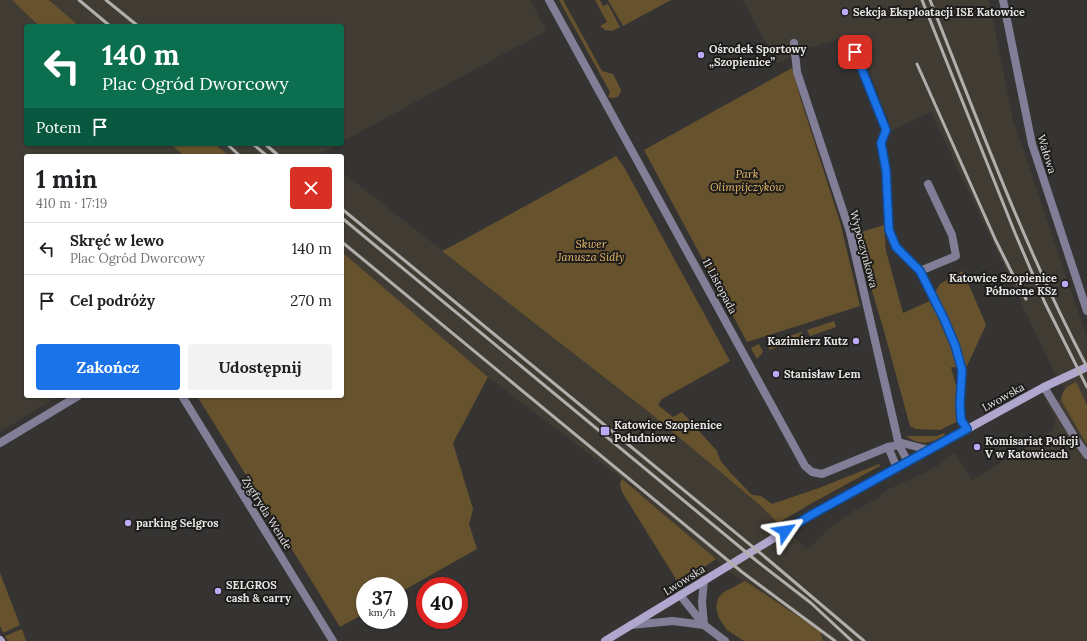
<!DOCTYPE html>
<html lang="pl">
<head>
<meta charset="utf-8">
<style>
  body { margin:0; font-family:Lora,serif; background:#f2f2f2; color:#202124; height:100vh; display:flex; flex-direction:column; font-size:15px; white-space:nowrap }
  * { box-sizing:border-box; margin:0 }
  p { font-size:13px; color:#757577 }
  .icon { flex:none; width:22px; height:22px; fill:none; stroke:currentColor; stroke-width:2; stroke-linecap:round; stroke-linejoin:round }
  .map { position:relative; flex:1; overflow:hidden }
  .panel { position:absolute; left:24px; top:154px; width:320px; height:244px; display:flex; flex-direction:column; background:#fff; border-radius:4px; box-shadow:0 1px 3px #0004 }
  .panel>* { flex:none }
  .hud { position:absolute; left:24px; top:24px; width:320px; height:122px; border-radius:4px; box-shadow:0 1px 3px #0004; background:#0b6e4f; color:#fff; overflow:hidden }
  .speed { position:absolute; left:356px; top:577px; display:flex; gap:8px; font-size:20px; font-weight:700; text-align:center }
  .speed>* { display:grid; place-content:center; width:52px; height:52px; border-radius:50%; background:#fff; box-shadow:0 1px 3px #0004; line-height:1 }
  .speed small { font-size:10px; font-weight:400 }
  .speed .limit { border:6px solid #d22; background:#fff; color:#111 }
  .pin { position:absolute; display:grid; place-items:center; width:34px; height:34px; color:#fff; margin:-17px; border-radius:8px; box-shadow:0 2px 6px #0006 }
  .me { position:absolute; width:44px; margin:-22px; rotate:58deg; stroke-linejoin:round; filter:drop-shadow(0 0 3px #0008) }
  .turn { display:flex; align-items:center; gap:14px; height:84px; padding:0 12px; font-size:18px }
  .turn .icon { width:52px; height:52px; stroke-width:2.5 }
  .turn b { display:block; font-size:28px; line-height:34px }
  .then { display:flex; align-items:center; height:38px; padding:0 12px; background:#0003; gap:8px; font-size:15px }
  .round { display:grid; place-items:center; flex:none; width:42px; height:42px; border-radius:4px; background:#f2f2f2 }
  .headline { display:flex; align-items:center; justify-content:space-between; height:68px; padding:0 12px }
  h1 { font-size:24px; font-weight:700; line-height:30px }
  .button { display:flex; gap:8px; margin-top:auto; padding:8px 12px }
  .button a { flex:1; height:46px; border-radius:4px; background:#1a73e8; color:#fff; font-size:16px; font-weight:700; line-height:46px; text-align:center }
  .button a+a { background:#f2f2f2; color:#202124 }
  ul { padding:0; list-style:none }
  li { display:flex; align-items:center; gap:12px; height:52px; padding:0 12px; border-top:1px solid #e0e0e0 }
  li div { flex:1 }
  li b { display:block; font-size:15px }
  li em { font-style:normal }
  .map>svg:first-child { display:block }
  .built { fill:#403b33 }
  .green { fill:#67522e }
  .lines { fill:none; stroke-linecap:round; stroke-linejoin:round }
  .secondary-tunnel { stroke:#504f4d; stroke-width:8; stroke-dasharray:8 4; stroke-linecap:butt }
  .street { stroke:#837e97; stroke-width:8 }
  .secondary { stroke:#b0a7ce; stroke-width:8 }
  .rail { stroke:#b1afad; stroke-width:3 }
  .route-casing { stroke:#114b97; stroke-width:10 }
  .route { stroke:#1a73e8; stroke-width:7 }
  .poi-dot { fill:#bda9f5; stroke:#1d1c1b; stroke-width:1.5 }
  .labels { text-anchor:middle; stroke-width:4; stroke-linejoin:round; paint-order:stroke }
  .poi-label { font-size:11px; font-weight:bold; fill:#e6e5e3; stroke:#1d1c1b; text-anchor:start }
  .street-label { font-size:11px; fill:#e6e5e3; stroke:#1d1c1b }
  .park-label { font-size:11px; font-style:italic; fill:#ecbd6b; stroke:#1d1c1b }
</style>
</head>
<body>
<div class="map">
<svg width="1087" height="641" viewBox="0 0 1087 641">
  <rect width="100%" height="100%" fill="#363432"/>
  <!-- built -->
  <g class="built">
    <polygon points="0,0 12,0 39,26 26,26 26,144 171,144 184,156 26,156 26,396 59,396 0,432"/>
    <polygon points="49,0 530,0 546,31 342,142 342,26 79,26"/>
    <polygon points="743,0 989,0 1013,120 1087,338 1087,641 811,641 622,479 488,377 342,252 342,172 650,413 762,507 778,523 808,550 833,525 856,509 857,510 881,496 883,492 934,468 955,453 972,480 1052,431 1056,419 1046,402 1061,400 1068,394 1054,372 931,112 892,130 855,34 803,50 777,64"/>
    <polygon points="215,144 338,144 319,154 320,156 229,156"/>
  </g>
  <!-- green -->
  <g class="green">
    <polygon points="12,0 49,0 79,26 39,26"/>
    <path d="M559,0h4l39,71 11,3 8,16c-1,7 -6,10 -13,7l2,-5z"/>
    <polygon points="595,0 600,0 603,6 608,4 620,27 612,31 605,30 600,26 607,22"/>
    <polygon points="608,0 671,0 623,26"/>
    <polygon points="792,68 801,100 840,222 860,306 747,342 644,150"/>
    <polygon points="171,144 215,144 229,156 184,156"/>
    <polygon points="616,156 624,167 730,361 662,399 658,405 673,417 682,412 717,451 720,460 730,472 752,495 761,496 772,504 819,488 879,464 880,466 814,502 778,523 762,507 650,413 442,251 467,238"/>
    <polygon points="884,225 886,251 903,313 930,301 940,284 963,271 986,325 966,368 951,367 965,418 940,430 916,429 910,426 884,331 855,234"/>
    <polygon points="342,252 488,377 453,443 473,509 469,524 477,549 399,593 399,586 365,586 365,613 340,627 197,396 342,396"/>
    <polygon points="834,321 836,327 810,336 807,330"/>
    <polygon points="802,332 803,338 769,350 768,342"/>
    <polygon points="759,344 763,352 757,359 751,348"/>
    <path d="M1076,382l11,23v40l-26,-45c1,-10 6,-14 15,-18z"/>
    <path d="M944,433l1,2c-15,9 -24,11 -39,1h31z"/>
    <polygon points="622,479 716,559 679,584 622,492 620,484"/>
    <polygon points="0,573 20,625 3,633 0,626"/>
    <polygon points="745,581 820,631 823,641 744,641 727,630 719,618 716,607 718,598 724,592"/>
    <polygon points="22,629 26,641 8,641 5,636"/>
  </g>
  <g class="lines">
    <!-- secondary-tunnel -->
    <polyline class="secondary-tunnel" points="774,538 785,531"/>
    <!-- street -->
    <g class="street">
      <polyline points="549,0 805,466 812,472 822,474 888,447 899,445 902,443 929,450"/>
      <polyline points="1003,0 1032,144 1087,311"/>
      <polyline points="794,43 797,72 850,232 899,445 908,462"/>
      <polyline points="855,52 886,130 881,143 886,170 889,230 896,247 920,271 944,319 955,345 962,370 960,404 961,420 967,429"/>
      <polyline points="920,271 956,256 952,235 928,184"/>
      <polyline points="1044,387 1077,441 1087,455"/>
      <polyline points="182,396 333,641"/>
      <polyline points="0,443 78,396"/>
      <polyline points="888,447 897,468"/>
      <polyline points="680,595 704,625 725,641"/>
      <polyline points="631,625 673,621 704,625"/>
      <polyline points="704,625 702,602 704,580"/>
    </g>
    <!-- secondary -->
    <g class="secondary">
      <polyline points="785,531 811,515 1044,387 1087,367"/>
      <polyline points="0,640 1,641"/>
      <polyline points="605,641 774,538"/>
    </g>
    <!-- rail -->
    <g class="rail">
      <polyline points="79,0 110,26"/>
      <polyline points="106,0 138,26"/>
      <polyline points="922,0 1015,233 1045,303 1087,387"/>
      <path d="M930,0c49,123 95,249 157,367"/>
      <polyline points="917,64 996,241 1011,271 1026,299"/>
      <polyline points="227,144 240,156"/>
      <polyline points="253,144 267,156"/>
      <polyline points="265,144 279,156"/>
      <polyline points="342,209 765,557 864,641"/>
      <polyline points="342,218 758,562 811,603 852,641"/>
      <polyline points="342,242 742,572 835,641"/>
    </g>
  </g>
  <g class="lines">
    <defs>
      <polyline id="route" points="785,531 811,515 967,429 961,420 960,404 962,370 955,345 944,319 920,271 896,247 889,230 886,170 881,143 886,130 855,52"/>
    </defs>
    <!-- route casing -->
    <use href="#route" class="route-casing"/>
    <!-- route -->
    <use href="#route" class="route"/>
  </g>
  <!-- markers -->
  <g class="poi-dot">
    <circle cx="845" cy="12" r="4"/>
    <circle cx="701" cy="55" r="4"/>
    <circle cx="1065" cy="284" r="4"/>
    <circle cx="856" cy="341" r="4"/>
    <circle cx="776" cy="374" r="4"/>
    <rect x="600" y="426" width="10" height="10" rx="2"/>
    <circle cx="977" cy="447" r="4"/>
    <circle cx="128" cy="523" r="4"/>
    <circle cx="218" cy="591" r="4"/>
  </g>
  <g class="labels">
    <!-- poi labels -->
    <g class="poi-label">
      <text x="853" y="16">Sekcja Eksploatacji ISE Katowice</text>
      <text x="709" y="53">Ośrodek Sportowy<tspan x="709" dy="13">„Szopienice”</tspan></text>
      <text x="1057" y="282" text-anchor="end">Katowice Szopienice<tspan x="1057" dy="13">Północne KSz</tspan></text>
      <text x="848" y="345" text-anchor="end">Kazimierz Kutz</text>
      <text x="784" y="378">Stanisław Lem</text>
      <text x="614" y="429">Katowice Szopienice<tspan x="614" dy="13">Południowe</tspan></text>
      <text x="985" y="445">Komisariat Policji<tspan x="985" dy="13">V w Katowicach</tspan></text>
      <text x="136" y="527">parking Selgros</text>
      <text x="226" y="589">SELGROS<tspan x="226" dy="13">cash &amp; carry</tspan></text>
    </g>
    <!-- street labels -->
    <g class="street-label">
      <text transform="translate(1047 154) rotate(73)" y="4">Wałowa</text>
      <text transform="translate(864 249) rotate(75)" y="4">Wypoczynkowa</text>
      <text transform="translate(720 286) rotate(62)" y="4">11 Listopada</text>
      <text transform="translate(1003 397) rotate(-29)" y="4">Lwowska</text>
      <text transform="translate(267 513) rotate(58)" y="4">Zygfryda Wende</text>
      <text transform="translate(684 580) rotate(-32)" y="4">Lwowska</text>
    </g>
    <!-- park labels -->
    <g class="park-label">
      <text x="747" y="178">Park<tspan x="747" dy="13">Olimpijczyków</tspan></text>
      <text x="591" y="248">Skwer<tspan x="591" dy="13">Janusza Sidły</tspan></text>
    </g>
  </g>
</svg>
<div class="speed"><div>37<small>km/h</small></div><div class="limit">40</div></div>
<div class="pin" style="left:855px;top:52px;background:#d93025"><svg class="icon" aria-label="arrive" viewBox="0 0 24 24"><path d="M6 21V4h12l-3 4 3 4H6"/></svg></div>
<svg class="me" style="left:785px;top:531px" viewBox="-20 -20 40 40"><path d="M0-17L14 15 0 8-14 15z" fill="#1a73e8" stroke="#fff" stroke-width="4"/></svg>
<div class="hud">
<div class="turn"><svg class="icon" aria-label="left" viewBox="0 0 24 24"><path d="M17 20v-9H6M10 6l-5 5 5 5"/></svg><div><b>140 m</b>Plac Ogród Dworcowy</div></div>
<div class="then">Potem<svg class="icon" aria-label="arrive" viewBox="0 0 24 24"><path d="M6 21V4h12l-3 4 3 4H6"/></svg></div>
</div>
<section class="panel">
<div class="headline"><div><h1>1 min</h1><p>410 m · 17:19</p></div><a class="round" style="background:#d93025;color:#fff"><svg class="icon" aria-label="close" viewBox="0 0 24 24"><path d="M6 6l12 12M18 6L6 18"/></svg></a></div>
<ul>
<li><svg class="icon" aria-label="left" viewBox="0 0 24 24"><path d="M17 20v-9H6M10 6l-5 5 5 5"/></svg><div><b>Skręć w lewo</b><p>Plac Ogród Dworcowy</p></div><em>140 m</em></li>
<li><svg class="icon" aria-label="arrive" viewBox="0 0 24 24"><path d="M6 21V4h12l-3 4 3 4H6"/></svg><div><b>Cel podróży</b></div><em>270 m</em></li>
</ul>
<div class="button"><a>Zakończ</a><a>Udostępnij</a></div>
</section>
</div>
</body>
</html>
